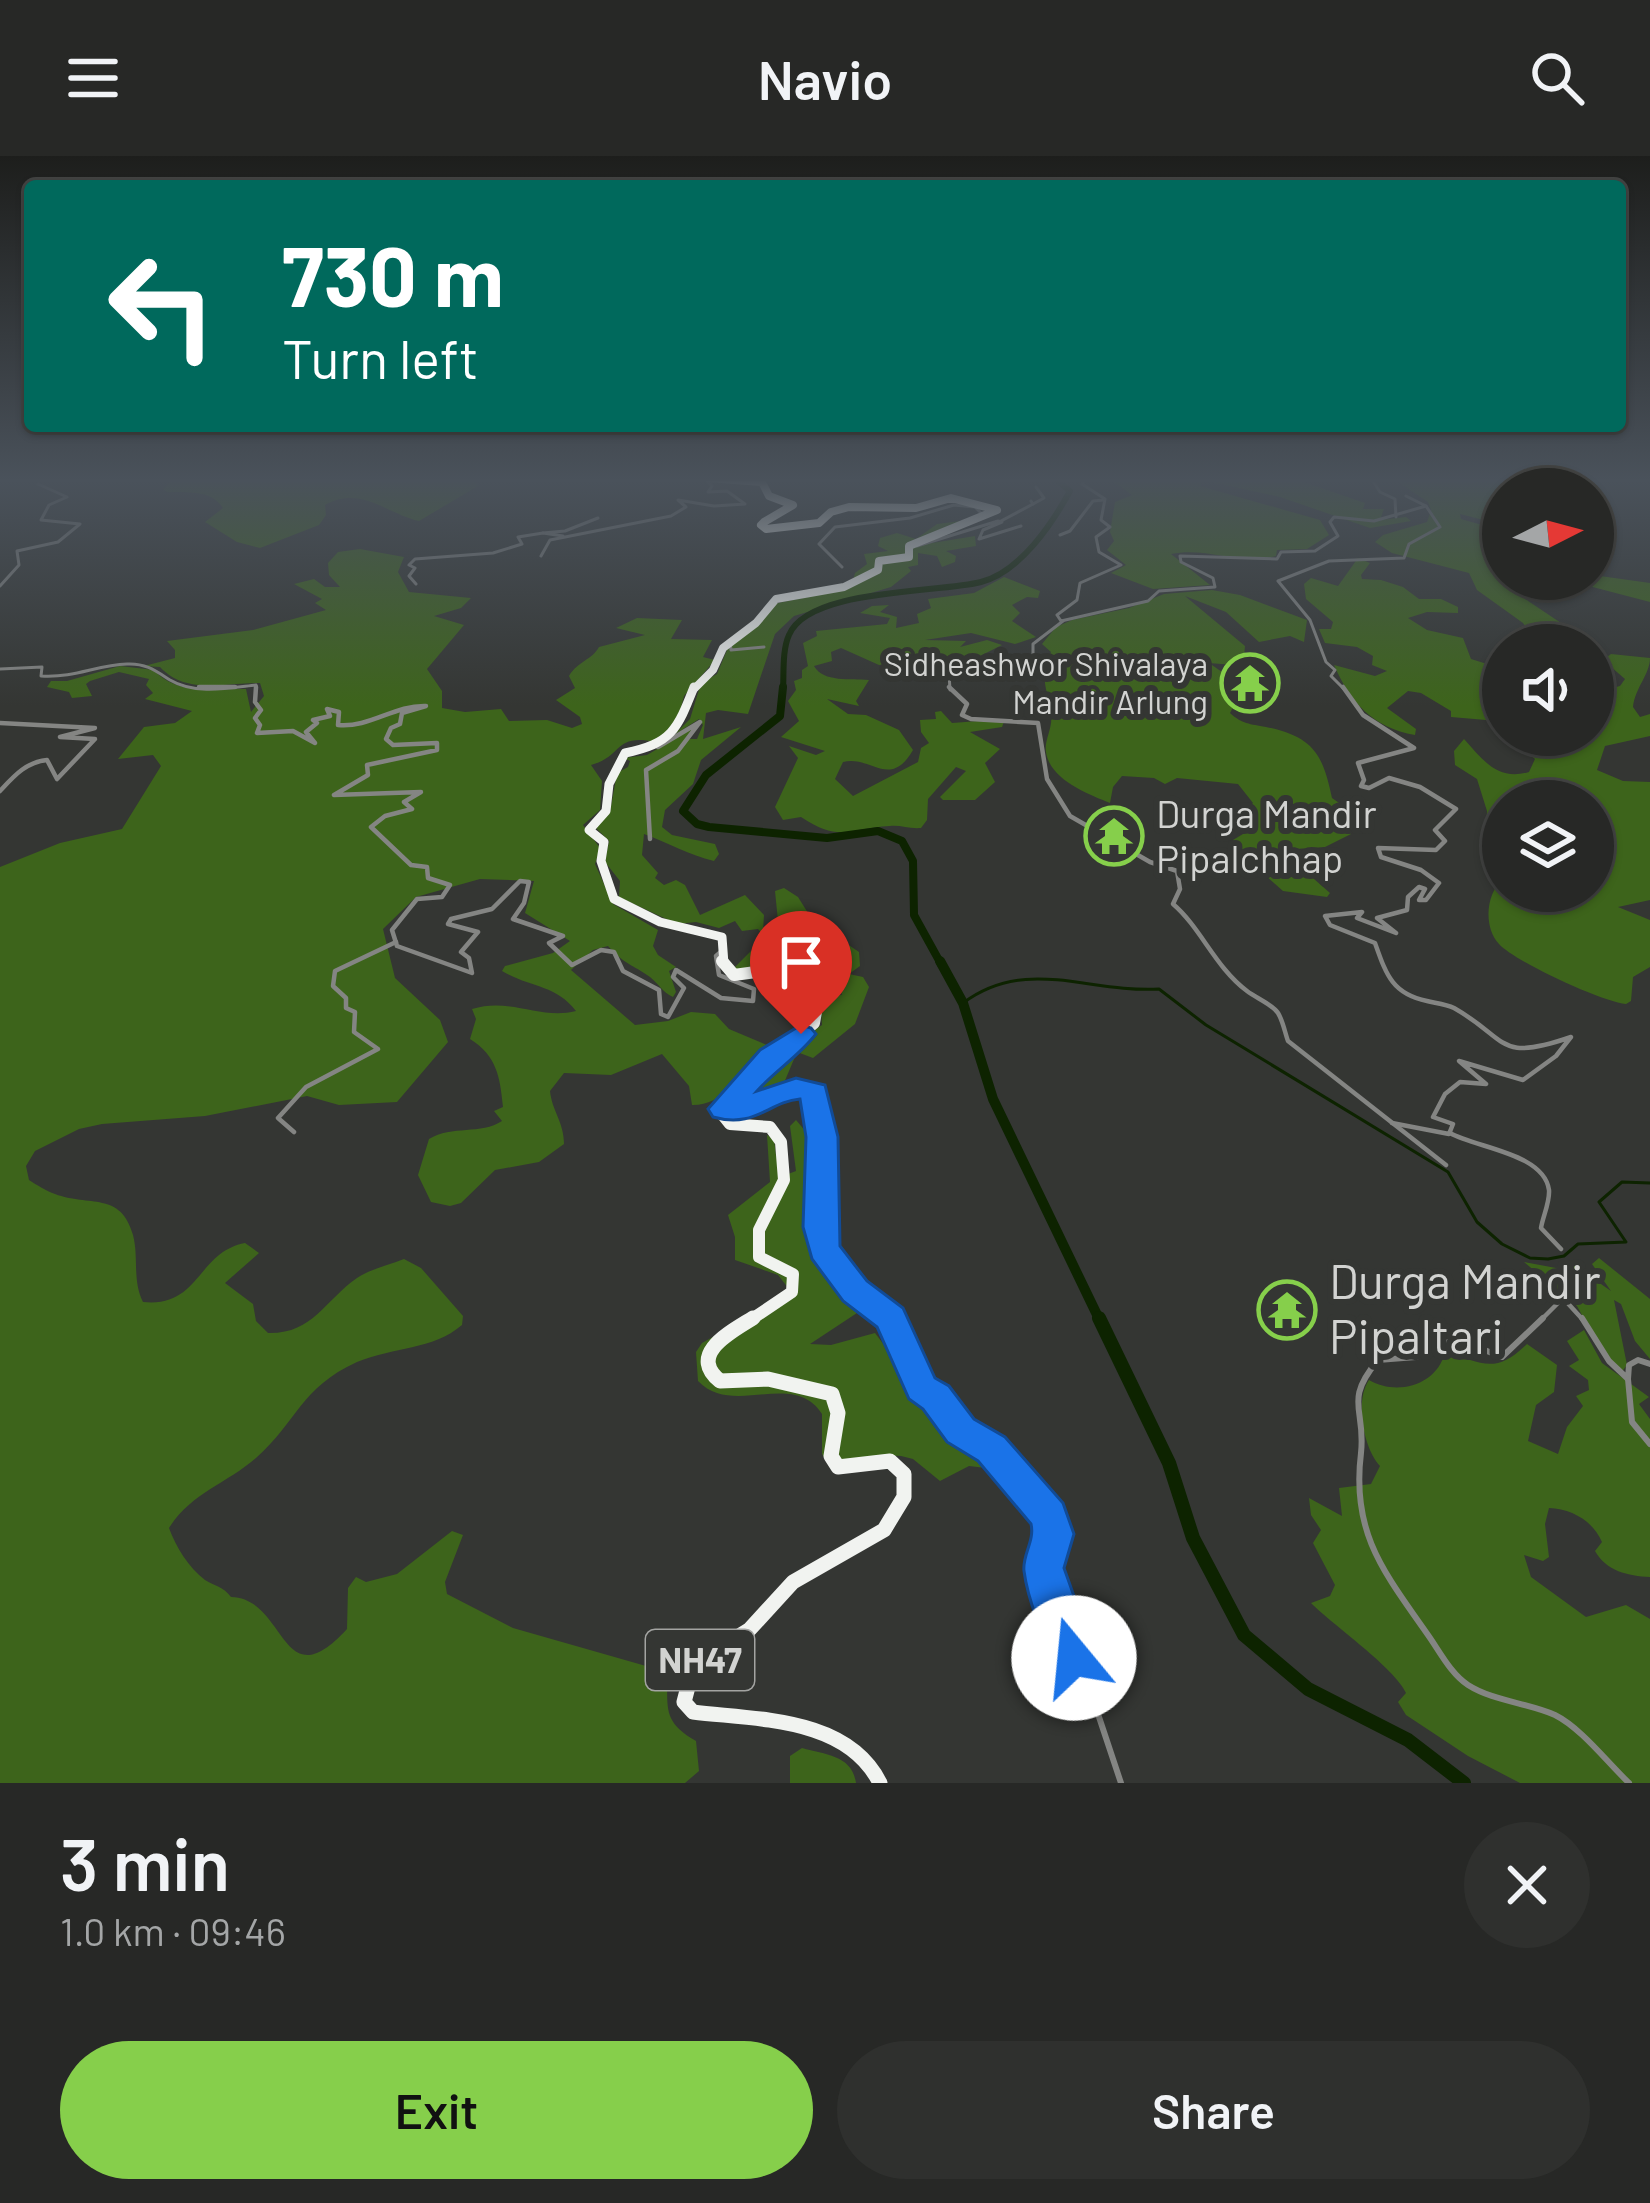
<!DOCTYPE html>
<html lang="en">
<head>
<meta charset="utf-8">
<style>
  body { margin:0; font-family:Barlow,sans-serif; background:#2f302e; color:#f1f3f6; height:100vh; display:flex; flex-direction:column; font-size:45px; white-space:nowrap }
  * { box-sizing:border-box; margin:0 }
  p { font-size:39px; color:#a4a6a7 }
  .icon { flex:none; width:66px; height:66px; fill:none; stroke:currentColor; stroke-width:2; stroke-linecap:round; stroke-linejoin:round }
  .map { position:relative; height:1627px; overflow:hidden }
  .panel { display:flex; flex-direction:column; background:#272826; flex:1 }
  .panel>* { flex:none }
  .top-card { position:absolute; left:24px; top:24px; width:1602px; height:252px; border-radius:12px; box-shadow:0 3px 9px #0004,0 0 0 3px #434443; background:#00695c; color:#fff; overflow:hidden }
  .needle { width:78px; rotate:84deg }
  .fabs { position:absolute; left:1482px; top:312px; display:grid; gap:24px }
  .fabs a { display:grid; place-items:center; width:132px; height:132px; border-radius:50%; background:#272826; box-shadow:0 3px 9px #0004,0 0 0 3px #434443; font-size:60px }
  .pin { position:absolute; display:grid; place-items:center; width:102px; height:102px; color:#fff; margin:-123px -51px; border-radius:50% 50% 50% 0; rotate:-45deg; box-shadow:0 0 12px #0007 }
  .pin .icon { rotate:45deg }
  .me { position:absolute; width:132px; margin:-66px; rotate:343deg; stroke-linejoin:round; filter:drop-shadow(0 0 9px #0008) }
  .turn { display:flex; align-items:center; gap:42px; height:252px; padding:0 60px; font-size:54px }
  .turn .icon { width:156px; height:156px; stroke-width:2.5 }
  .turn b { display:block; font-size:84px; line-height:102px }
  .round { display:grid; place-items:center; flex:none; width:126px; height:126px; border-radius:63px; background:#2f302e }
  .head { display:flex; align-items:center; justify-content:space-between; height:204px; padding:0 60px }
  h1 { font-size:72px; font-weight:600; line-height:90px }
  .button { display:flex; gap:24px; margin-top:auto; padding:24px 60px }
  .button a { flex:1; height:138px; border-radius:72px; background:#86cf4b; color:#111; font-size:48px; font-weight:600; line-height:138px; text-align:center }
  .button a+a { background:#2f302e; color:#f1f3f6 }
  header { display:flex; justify-content:space-between; align-items:center; height:156px; padding:0 60px; background:#272826; font-size:54px; font-weight:600 }
  .map>svg:first-child { display:block }
  .green { fill:#3d641b }
  .lines { fill:none; stroke-linecap:round; stroke-linejoin:round }
  .stream { stroke:#0d2300; stroke-width:3 }
  .river-far3 { stroke:#0d2300; stroke-width:6 }
  .river-far2 { stroke:#0d2300; stroke-width:8 }
  .river-far1 { stroke:#0d2300; stroke-width:10 }
  .river { stroke:#0d2300; stroke-width:14 }
  .street-far2 { stroke:#848583; stroke-width:3 }
  .street-far1 { stroke:#848583; stroke-width:4.5 }
  .street { stroke:#848583; stroke-width:6 }
  .highway-far3 { stroke:#f1f3f0; stroke-width:8 }
  .highway-far2 { stroke:#f1f3f0; stroke-width:9 }
  .highway-far1 { stroke:#f1f3f0; stroke-width:12 }
  .highway { stroke:#f1f3f0; stroke-width:15 }
  .route { fill:#1a73e8; stroke:#114b97; stroke-width:3 }
  .labels { text-anchor:middle; stroke-width:12; stroke-linejoin:round; paint-order:stroke }
  .far-poi-label { font-size:33px; fill:#d2d3d1; stroke:#343633; text-anchor:end }
  .shield { fill:#343633; stroke:#a3a4a2; stroke-width:3 }
  .shield-label { font-size:36px; font-weight:bold; fill:#d2d3d1 }
  .poi-label { font-size:39px; fill:#d2d3d1; stroke:#343633; text-anchor:start }
  .near-poi-label { font-size:48px; fill:#d2d3d1; stroke:#343633; text-anchor:start }
</style>
</head>
<body>
<header><svg class="icon" aria-label="menu" viewBox="0 0 24 24"><path d="M4 6h16M4 12h16M4 18h16"/></svg>Navio<svg class="icon" aria-label="search" viewBox="0 0 24 24"><circle cx="10" cy="10" r="6"/><path d="M15 15l6 6"/></svg></header>
<div class="map">
<svg width="1650" height="1627" viewBox="0 0 1650 1627">
  <rect width="100%" height="100%" fill="#343633"/>
  <!-- green -->
  <g class="green">
    <path d="M174,322h297l7,8 -59,35c-32,-7 -58,-36 -94,-16l1,10 -7,10 -59,23 -23,-6 -32,-20 18,-14c-12,-19 -36,-15 -56,-16l-4,-3z"/>
    <path d="M1109,322h183l73,25 -2,6h21l-4,11 26,-3 5,4 -41,7 -90,-31 -78,-17 -2,6 120,34 9,15 -22,14 -30,1 -1,6c-35,11 -68,-10 -105,-2l39,31 -57,4 -42,-16 15,-8 -19,-15 7,-9 -4,-9 5,-30 17,-7z"/>
    <polygon points="1392,322 1503,322 1516,333 1503,333 1503,369 1460,358 1461,363 1503,375 1503,423 1593,423 1593,419 1650,427 1650,446 1585,429 1497,424 1564,469 1563,488 1551,489 1531,479 1523,467 1477,434 1469,417 1392,397 1375,386 1383,379 1427,366 1431,354 1428,346"/>
    <path d="M968,364l-21,8 -21,16 49,-8 1,10 -30,5 10,5 -1,6 -13,5 -5,-11 -19,-3v12l-10,2 3,4 -20,16 -97,29 -19,18 -27,80 -30,-4 -12,3 -3,26 38,-12 -40,33 -8,24 -28,26 -3,17 10,8 43,9 4,10 -5,7c-25,-6 -45,-18 -70,-27l-2,21 16,18 -3,5 9,7 12,-5 9,5 15,30 45,-20 19,20 -1,16 11,5 4,-15 -3,-30 9,-3 14,9 15,24 46,31 1,14 -11,8 14,3 6,10 -14,37 -42,34 -16,-6 -16,38 -43,19 -1,-7 19,-3 -2,-11 34,-26 -4,-11 38,-26 -2,-29 22,-1 -5,-15 -17,-5 10,-4 3,-10c-11,-4 -75,9 -95,11l-3,-5 19,-19 26,-3 1,-7 -16,-1 -7,-8 -16,2 -7,-10 -16,7 -23,-6 -19,2 -58,-27 1,-16 -15,-19 4,-21 -16,-16 17,-13 7,-39 11,-6 2,-6 -6,-3 23,-3 46,-27 -4,11h8l6,-14 -4,-6 -25,16 16,-16 11,-36 16,-9 10,-24 46,-46 45,-9 35,-15 2,-7 12,-9 -3,-10 24,-3 -10,-5 2,-8 17,-5 19,6 21,-15z"/>
    <path d="M360,393l44,8 -6,15 11,20 62,6 -10,10 -27,8 30,9 -37,44 15,22v17l23,4 36,-3 8,12 38,-1 25,8 10,-4 -2,-7 -24,-17 19,-12 -6,-12c9,-15 23,-16 30,-29l46,-12 -29,-7 21,-10 45,2 -11,19 41,1 -9,17 12,3 -31,36 -7,27 -21,19c-43,-9 -32,14 -65,23l11,16 -2,29 -17,15 17,23 -5,16 18,40 45,26 -5,16 5,9 18,12 -7,4 7,21 -3,5c-11,-5 -14,-13 -23,-20 -18,-13 -25,-12 -42,-31l-15,4 -22,20 64,55 33,-4 23,-9 24,2 14,15 38,16 1,6c-19,23 -46,55 -76,54l-3,-19 -27,-32 -51,21 -47,-2 -14,18c2,20 14,31 14,53l-25,18 -44,8 -34,33 -11,3 -19,-4 -13,-27 11,-36c23,-14 52,-4 73,-18l-8,-10 9,-4c-3,-30 -6,-51 -33,-68l6,-20 -4,-10c38,-12 68,11 104,2 -21,-27 -46,-23 -74,-40l3,-5 48,-13 17,-12 -45,-28 9,-32 -54,-2 -64,18 -33,32 12,49 45,42 8,22 -51,60 -58,3 -32,-9 -102,20 -103,8 -23,5 -44,22 -9,15 3,14c8,5 17,11 26,14 34,13 66,-3 78,41 6,23 -1,45 10,67 57,6 54,-50 102,-59l14,10 -34,30 28,21 3,17 12,12c45,1 56,-32 89,-55 13,-9 32,-13 47,-19l17,9 42,48 -1,9c-29,25 -69,22 -105,37 -57,26 -60,60 -101,96 -30,26 -65,35 -87,70 7,19 20,40 36,52 11,7 18,6 26,17 56,1 49,105 116,32l1,-41 8,-11 10,5 31,-8 55,-43 11,4 -18,47 2,12 66,34 154,44c1,37 -5,49 29,69l3,30 -14,12h-685v-916l60,-24 62,-14 39,-63 -8,-11 -35,4 26,-32 31,-4 17,-12 -47,-12 8,-6 -7,-8 3,-6 -30,-7 -29,9 -4,3 6,12 -20,2 -3,-6 -22,-5 4,-6h16l53,-15 34,4c23,26 62,18 92,19l5,23 13,-16 -4,-13c-34,-1 -73,13 -100,-16l-16,-1 31,-8v-8l-8,-9 86,-11 73,-20 -11,-7 7,-4 -28,-15 20,-5 11,8h15l-11,-12 -1,-12 10,-11z"/>
    <path d="M1358,402l12,5 -9,12 1,4 19,1 22,7 16,12h22l17,8v6l-31,-1 -19,6 19,12 36,8 8,21 32,10v62l-17,-11 -35,-3v-6l-30,-18 -13,-2 -21,17 29,21 -1,6c-42,-7 -65,-33 -81,-70l41,11 12,-5 -15,-6 1,-9 -16,-9 -32,-4 -6,-14h12l2,-7 -27,-23 -2,-15 7,-6 27,8z"/>
    <path d="M1004,421l36,14 -2,7 -11,-1 -15,8 8,8 -8,8 24,16 -21,7 -44,-11 -46,7 41,1 -6,6 27,-7 15,5 -26,13 11,3 -6,5 20,7 -10,7 -18,-5 -12,3 -15,-16 -52,-7 -4,9 -11,1 -38,-17 -10,4 1,9 -18,5c10,17 36,12 55,14l-13,21 3,5 -32,-7 21,15 18,1 33,15 14,20c-23,40 -42,5 -70,12l-8,17 18,17 65,-34 3,-14 8,-5 -8,-11 -1,-12 16,-1 -1,-7 6,-1 11,12 53,-4 -3,8 -32,5 30,17 -15,14 10,19 -20,18h-32l-3,-3 26,-26 -10,-4 -28,32 -1,21 -6,8c-12,1 -20,-3 -31,-2 -41,2 -50,17 -89,-9l-18,3 -8,-13 23,-49 -9,-12 27,9 9,-4 -44,-14 18,-16 -11,-20 8,-11 -2,-9 8,-3v-8l6,-4 -5,-23 14,-7 -1,-5 71,-7 3,-6 -30,-5 12,-7 17,-1 -9,7 17,5 -1,11 23,-5 -2,-9 14,-6 -3,-9 46,-6z"/>
    <path d="M1212,434l28,5 67,25 -3,22 -14,-6 -31,6 -33,-30 -41,-16 60,50 -1,11 -10,8 -25,-2 16,11 14,22 -9,17c12,11 20,11 36,14 49,10 57,29 66,71l30,21 -11,4v11l-26,13 -44,3 49,43 -3,4 -44,-6 -50,-44v-7l15,-9 -19,-18 14,-1 10,-9 -15,-19 -61,-6 -12,6 -11,-6 -32,-2 -9,11 -3,16c-22,-9 -60,-23 -64,-51 -2,-12 7,-24 5,-37 -3,-26 -13,-38 0,-63l-9,-8 14,-17 16,-7 57,-12 35,-14z"/>
    <path d="M1611,498l39,4c0,16 -15,30 -17,49l7,10 10,-3v22l-45,10 -8,24 26,11 27,1v118l-32,7 32,13v47l-17,10 -2,24 -5,3c-24,-2 -112,-43 -127,-60 -16,-17 -13,-51 4,-65v12h90v-90h-90v64l-17,-29 1,-25 -10,-32 -22,-14 -1,-14 10,-12c19,21 33,42 65,33l6,-13 -27,-24h85v-42l27,-7 5,-7 -22,-19z"/>
    <path d="M796,964l11,13h10v105c5,16 20,31 20,46l23,27 -50,33 21,1 44,-12 67,88 42,26 18,23 -33,-4 -29,15 -27,-22 -12,-3 -17,-1 -51,17 -11,-18v-40c-29,-45 -89,4 -124,-33l-2,-29 6,-9 83,-47 4,-7 -11,-14 -43,-15v-23l-7,-22 42,-33 -3,-47 7,4 2,17 12,18 8,-3 -6,-45z"/>
    <polygon points="1599,1102 1650,1143 1650,1203 1635,1185 1621,1148 1614,1144 1627,1209 1621,1217 1608,1207 1577,1150 1524,1106 1556,1112 1575,1110 1611,1135 1592,1108"/>
    <path d="M1584,1174l18,33 47,34 -10,7 11,15v158c-22,-1 -44,-6 -55,-26l7,-9c-9,-21 -30,-33 -53,-34l-4,16 4,33 -6,4 -19,-6 7,22 55,40 40,-12 24,14v164h-130l-52,-27 -62,-41 -8,-13 8,-9c-11,-25 -72,-67 -95,-90l19,-7 5,-11 -22,-42 8,-13 -10,-15 -2,-17 33,18 -3,-28 32,-4 9,-18c-16,-17 -26,-64 -11,-86 27,16 68,6 76,-28 37,10 49,24 82,-8l30,21 -3,27 -18,13 -8,36 30,13 9,-27 16,-21 -7,-10 13,-6 -1,-10 -19,-14 10,-6 -12,-19z"/>
    <path d="M802,1592c24,7 50,7 54,35h-66v-27z"/>
  </g>
  <g class="lines">
    <!-- stream -->
    <path class="stream" d="M963,847c63,-47 124,-10 196,-14l47,36 242,147 29,50 25,22 28,14 18,1 16,-3 14,-12 48,-2 -27,-40 23,-20 28,1"/>
    <!-- river-far3 -->
    <path class="river-far3" d="M783,534c1,-16 -1,-40 6,-55 19,-47 150,-42 192,-53 39,-10 71,-58 89,-91l-16,-13"/>
    <!-- river-far2 -->
    <polyline class="river-far2" points="783,531 780,560 706,619 683,655 697,668 709,671 827,682 878,675 902,685 913,705 914,759 941,808"/>
    <!-- river-far1 -->
    <polyline class="river-far1" points="940,805 963,847 993,943 1100,1165"/>
    <!-- river -->
    <polyline class="river" points="1099,1162 1169,1307 1193,1382 1244,1479 1308,1533 1408,1584 1464,1627"/>
    <!-- street-far2 -->
    <g class="street-far2">
      <polyline points="1087,322 1082,328 1105,343 1101,364 1110,371 1096,381 1099,396 1121,409 1080,427 1077,444 1057,459 1061,465 1148,445 1159,435 1215,431 1213,422 1181,406 1180,400 1277,403 1281,396 1315,395 1338,380 1330,366 1334,361 1374,365 1426,350 1406,340"/>
      <polyline points="1371,322 1380,336 1395,343 1396,361"/>
      <polyline points="1033,348 1044,342 1036,331"/>
      <polyline points="1001,365 1033,348 1031,345"/>
      <polyline points="1060,379 1070,375 1093,345 1103,344"/>
      <polyline points="563,380 543,377 565,375 598,362"/>
      <polyline points="917,390 998,365 1002,366 983,374 979,383 1021,370"/>
      <polyline points="541,400 550,384 671,360 686,351 678,344 714,350 745,348 727,335 708,336 712,330 705,322"/>
      <polyline points="842,411 819,388 835,371 910,362 954,349 975,351 983,359"/>
      <polyline points="416,428 409,420 415,412 409,409 415,403 493,397 522,388 518,381 543,377"/>
      <polyline points="0,430 19,409 17,395 58,386 80,368 41,364 49,349 67,341 38,328"/>
      <polyline points="730,486 731,494 764,491"/>
      <path d="M0,513l42,-2 -1,9c35,2 55,-11 86,-12 19,-1 29,7 43,16 25,15 59,8 86,5v5"/>
      <polyline points="950,534 949,517 1027,515 1033,509 1033,488 1063,465"/>
      <polyline points="1345,534 1331,520 1335,514 1326,506 1310,464 1278,425 1329,405 1404,402 1409,388 1440,371 1426,350"/>
    </g>
    <!-- street-far1 -->
    <g class="street-far1">
      <polyline points="199,531 235,531"/>
      <path d="M256,531l-1,15 6,8 -6,8 5,7 -3,8 36,-2 22,12 -9,-11 11,-9 -4,-3 17,-4 -3,-7 12,3 -1,13c32,3 56,-20 88,-19l-24,7 -2,11 -9,4 -5,11 7,6 44,-2v7l-70,15 1,10 -34,20 87,-3 -17,10 8,7 -27,7 -14,11 40,38 16,2 1,11 22,7 -8,12 -25,2 -25,31 5,16 75,27 -3,-15 -8,-6 17,-20 -30,-8 3,-5 41,-10 28,-28 9,1 -5,21 -11,16 50,17 -14,7 23,22 29,-15 13,2 9,19 36,19 2,24 7,3 16,-29 -11,-11 3,-7 45,28 32,3 1,-12 -35,-14 -3,-19 7,-6"/>
      <path d="M949,531l18,17 -5,11 9,4 67,4 9,56 23,37 80,46 27,9 3,18 -7,15c28,24 42,63 74,87 9,7 25,13 31,22 5,8 7,20 10,28l158,124"/>
      <path d="M1343,531l20,28 51,33 -56,15 6,17 -3,6 8,2 20,-10 31,9 36,22 -21,21 10,11 -9,9 -58,-2 3,9 40,13 18,13 -13,17h-7l6,-11 -6,-2 -11,10 -1,13 -30,8 19,15 -39,-15 5,-6 -37,4 5,9 45,18c11,31 17,51 52,58 8,2 19,3 27,7 55,31 42,55 117,29l-15,19 -33,24 -64,-19 27,23 -26,-2 -15,12 -12,23 20,7 -4,10 -57,-11"/>
      <path d="M0,567l95,5 -35,9 35,2 -38,40 -10,-19c-21,2 -33,16 -47,31"/>
      <polyline points="650,683 646,614 678,595 700,566 658,591"/>
      <polyline points="730,954 793,932 814,936 822,981 824,1094 855,1135 892,1165"/>
      <polyline points="294,976 278,962 306,931 378,893 354,876 355,856 346,852 346,842 333,830 335,815 396,786"/>
      <path d="M1450,977c26,15 94,20 99,57 1,12 -6,26 -8,38l20,21"/>
      <polyline points="1540,1165 1563,1142 1584,1165"/>
    </g>
    <!-- street -->
    <g class="street">
      <polyline points="891,1162 921,1232 936,1242 960,1274 991,1293 1049,1360 1053,1378 1044,1412 1063,1457 1077,1518 1096,1552 1121,1627"/>
      <path d="M1543,1162l-41,39 -40,-16 -20,2 -26,14 -38,3c-35,42 -12,48 -17,93 -10,80 23,119 67,182 12,17 23,39 40,50 25,16 60,18 87,30 26,13 52,47 74,68"/>
      <polyline points="1582,1162 1609,1205 1628,1223 1629,1209 1638,1204 1650,1208"/>
      <polyline points="1628,1223 1632,1266 1650,1288"/>
    </g>
    <!-- highway-far3 -->
    <polyline class="highway-far3" points="693,534 713,514 723,492 756,467 776,443 844,431 878,414 879,405 909,401 909,390 997,354 951,342 916,352 849,351 831,356 819,367 766,373 761,369 764,366 793,349 769,340 762,326 708,322"/>
    <!-- highway-far2 -->
    <path class="highway-far2" d="M694,531c-17,43 -22,56 -69,66l-16,31 -3,27 -17,19 15,12 -3,19 13,38 46,23 62,15 2,27"/>
    <!-- highway-far1 -->
    <polyline class="highway-far1" points="722,805 734,819 778,813 816,819 821,828 814,867 748,921 722,958 730,968 770,971 781,986 784,1024 759,1074 759,1101 793,1118 792,1136 749,1165"/>
    <!-- highway -->
    <path class="highway" d="M753,1162c-22,14 -66,36 -33,63l48,-2 64,15 6,19 -7,43 7,11 52,-6 14,13v23l-20,33 -91,52 -44,48 -55,34 -10,38 9,10c65,8 154,5 187,71"/>
  </g>
  <!-- sky -->
  <linearGradient id="sky" x2="0" y2="1"><stop stop-color="#1d1e1c"/><stop offset="0.59" stop-color="#4a525b"/><stop offset="1" stop-color="#4a525b" stop-opacity="0"/></linearGradient>
  <rect width="1650" height="550" fill="url(#sky)"/>
  <!-- route -->
  <path class="route" d="M801,869l10,3 5,6c-16,21 -41,37 -59,57l39,-13 29,7 13,52 2,109 27,35 36,27 32,70 14,8 25,33 31,18 58,66 11,31 -10,34 32,90 -7,15 -15,6 -15,-6c-13,-30 -31,-70 -35,-102 -2,-16 11,-30 7,-47l-53,-63 -31,-19 -24,-33 -14,-10 -32,-72 -34,-26 -31,-42 -9,-32 3,-90 -6,-38c-32,3 -45,30 -87,18l-5,-8 52,-59z"/>
  <!-- icons -->
  <defs>
    <symbol id="temple-ring" viewBox="-11 -11 22 22"><circle r="9.5" fill="#343633" stroke="#86cf4b" stroke-width="1.5"/><path d="M0-6L5-2H3V0L6.5 2.5H4V6H1.5V3h-3V6H-4V2.5H-6.5L-3 0V-2H-5Z" fill="#86cf4b"/></symbol>
  </defs>
  <g fill-rule="evenodd">
    <use href="#temple-ring" x="1217" y="494" width="66" height="66"/>
    <use href="#temple-ring" x="1081" y="647" width="66" height="66"/>
    <use href="#temple-ring" x="1254" y="1121" width="66" height="66"/>
  </g>
  <g class="labels">
    <!-- far-poi labels -->
    <g class="far-poi-label">
      <text x="1208" y="520">Sidheashwor Shivalaya<tspan x="1208" dy="38">Mandir Arlung</tspan></text>
    </g>
    <!-- shield labels -->
    <rect class="shield" x="646" y="1474" width="108" height="60" rx="9"/>
    <g class="shield-label">
      <text x="700" y="1517">NH47</text>
    </g>
    <!-- poi labels -->
    <g class="poi-label">
      <text x="1156" y="672">Durga Mandir<tspan x="1156" dy="45">Pipalchhap</tspan></text>
    </g>
    <!-- near-poi labels -->
    <g class="near-poi-label">
      <text x="1329" y="1143">Durga Mandir<tspan x="1329" dy="55">Pipaltari</tspan></text>
    </g>
  </g>
</svg>
<div class="fabs">
<a><svg class="needle" viewBox="-14 -14 28 28"><path d="M0-13l5 13h-10z" fill="#e53935"/><path d="M0 13l5-13h-10z" fill="#a4a6a7"/></svg></a>
<a><svg class="icon" aria-label="sound" viewBox="0 0 24 24"><path d="M4 9h4l5-4v14l-5-4H4zM17 9q2 3 0 6"/></svg></a>
<a><svg class="icon" aria-label="layers" viewBox="0 0 24 24"><path d="M12 4l9 5-9 5-9-5zM3 14l9 5 9-5"/></svg></a>
</div>
<div class="pin" style="left:801px;top:878px;background:#d93025"><svg class="icon" aria-label="arrive" viewBox="0 0 24 24"><path d="M6 21V4h12l-3 4 3 4H6"/></svg></div>
<svg class="me" style="left:1074px;top:1502px" viewBox="-20 -20 40 40"><circle r="19" fill="#fff"/><path d="M0-13L10 11 0 6-10 11z" fill="#1a73e8"/></svg>
<div class="top-card">
<div class="turn"><svg class="icon" aria-label="left" viewBox="0 0 24 24"><path d="M17 20v-9H6M10 6l-5 5 5 5"/></svg><div><b>730 m</b>Turn left</div></div>
</div>
</div>
<section class="panel">
<div class="head"><div><h1>3 min</h1><p>1.0 km · 09:46</p></div><a class="round"><svg class="icon" aria-label="close" viewBox="0 0 24 24"><path d="M6 6l12 12M18 6L6 18"/></svg></a></div>
<div class="button"><a>Exit</a><a>Share</a></div>
</section>
</body>
</html>
